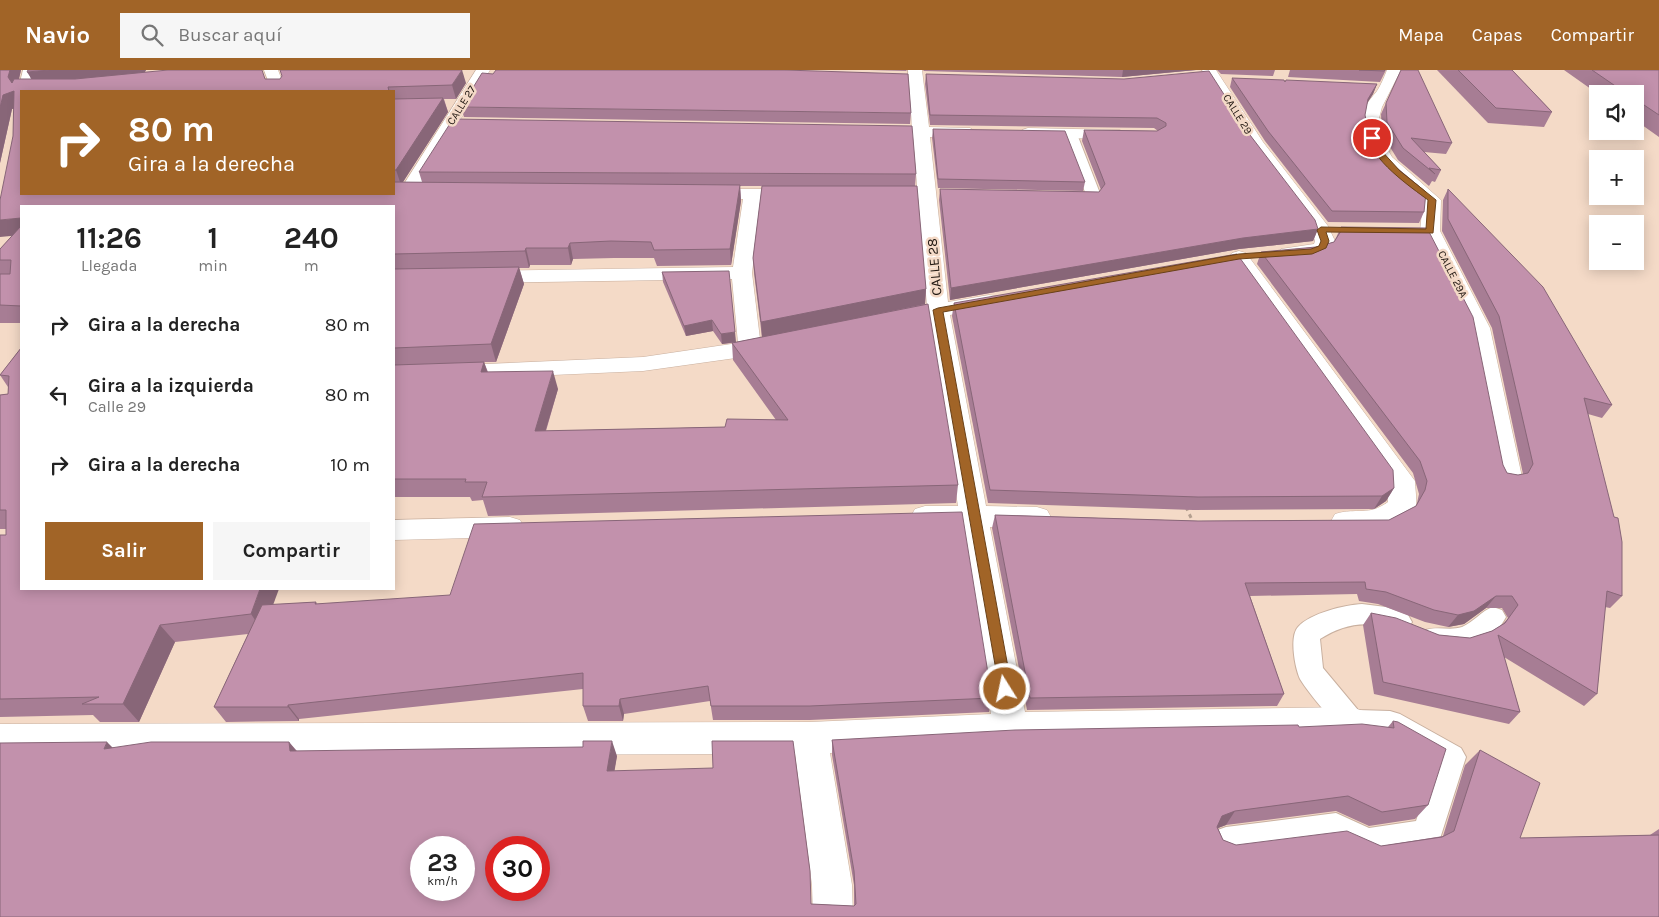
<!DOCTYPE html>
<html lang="es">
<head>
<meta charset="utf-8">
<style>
  body { margin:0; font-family:Karla,sans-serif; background:#f6f6f6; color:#222; height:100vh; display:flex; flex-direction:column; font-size:19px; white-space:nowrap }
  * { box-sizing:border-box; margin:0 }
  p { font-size:16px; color:#767676 }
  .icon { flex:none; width:28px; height:28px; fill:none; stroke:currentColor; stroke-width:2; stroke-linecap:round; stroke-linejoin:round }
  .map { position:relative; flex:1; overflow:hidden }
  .drawer { position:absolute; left:20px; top:135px; width:375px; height:385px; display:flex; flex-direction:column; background:#fff; border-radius:0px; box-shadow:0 2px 12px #0003 }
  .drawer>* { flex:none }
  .banner { position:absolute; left:20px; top:20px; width:375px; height:105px; border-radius:0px; box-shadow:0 2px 12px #0003; background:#a16427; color:#fff; overflow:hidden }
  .fabs { position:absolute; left:1589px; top:15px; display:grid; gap:10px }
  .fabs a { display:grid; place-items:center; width:55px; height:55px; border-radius:0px; background:#fff; box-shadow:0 2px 12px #0003; font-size:25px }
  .speed { position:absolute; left:410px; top:766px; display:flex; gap:10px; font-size:25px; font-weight:700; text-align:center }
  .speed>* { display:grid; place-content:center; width:65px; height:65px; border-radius:50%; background:#fff; box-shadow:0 2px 12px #0003; line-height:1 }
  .speed small { font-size:12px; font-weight:400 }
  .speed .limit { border:8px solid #d22; background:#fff; color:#111 }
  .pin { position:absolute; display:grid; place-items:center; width:42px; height:42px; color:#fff; margin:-21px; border:2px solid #fff; border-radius:50%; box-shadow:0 1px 5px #0007 }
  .me { position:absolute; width:55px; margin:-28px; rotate:350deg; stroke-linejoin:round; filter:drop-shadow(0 0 4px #0008) }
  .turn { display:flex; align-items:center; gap:18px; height:105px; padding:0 25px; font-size:22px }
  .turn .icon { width:65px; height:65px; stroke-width:2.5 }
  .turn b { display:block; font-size:35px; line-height:42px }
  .eta { display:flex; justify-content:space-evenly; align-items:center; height:85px; text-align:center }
  .eta b { font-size:30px; font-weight:700; line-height:35px }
  .action { display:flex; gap:10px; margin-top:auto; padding:10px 25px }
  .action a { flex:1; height:58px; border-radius:0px; background:#a16427; color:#fff; font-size:20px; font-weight:700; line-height:58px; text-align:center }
  .action a+a { background:#f6f6f6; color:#222 }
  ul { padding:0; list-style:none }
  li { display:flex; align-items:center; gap:15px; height:70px; padding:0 25px }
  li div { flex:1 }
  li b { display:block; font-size:19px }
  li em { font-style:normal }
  header { display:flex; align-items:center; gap:30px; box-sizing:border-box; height:70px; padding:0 25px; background:#a16427; color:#fff }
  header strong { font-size:24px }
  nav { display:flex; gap:28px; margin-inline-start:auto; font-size:18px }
  .search { width:350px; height:45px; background:#f6f6f6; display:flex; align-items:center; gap:12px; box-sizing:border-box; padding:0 18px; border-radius:0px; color:#767676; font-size:19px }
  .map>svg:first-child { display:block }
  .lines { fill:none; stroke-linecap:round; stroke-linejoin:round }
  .service-casing { stroke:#c9b09f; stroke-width:2 }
  .minor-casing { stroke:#c9b09f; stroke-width:1 }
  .path { stroke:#b49f90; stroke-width:3; stroke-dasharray:4 4; stroke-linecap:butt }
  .service { fill:#fff; fill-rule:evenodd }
  .minor { fill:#fff; fill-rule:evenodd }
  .wall { fill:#a77d94; fill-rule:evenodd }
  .shaded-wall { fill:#886678 }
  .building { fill:#c291ac; stroke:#886678; fill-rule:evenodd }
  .route { fill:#a16427; stroke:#694119 }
  .labels { text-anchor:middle; stroke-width:5; stroke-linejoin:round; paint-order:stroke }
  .far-street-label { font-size:11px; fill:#211812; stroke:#f4dac7 }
  .street-label { font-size:14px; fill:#211812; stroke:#f4dac7 }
</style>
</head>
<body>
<header>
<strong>Navio</strong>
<div class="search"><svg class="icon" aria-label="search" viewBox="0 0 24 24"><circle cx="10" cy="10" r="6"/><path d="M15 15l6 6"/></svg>Buscar aquí</div>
<nav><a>Mapa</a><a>Capas</a><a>Compartir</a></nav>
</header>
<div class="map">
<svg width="1659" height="847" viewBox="0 0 1659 847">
  <rect width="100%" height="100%" fill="#f4dac7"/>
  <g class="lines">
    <defs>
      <g id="service">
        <polygon points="1070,60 1077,64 1101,126 1099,129 1070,132 1063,128 1065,125 1085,122 1063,64"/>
        <path d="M1362,534l24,3 22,8 4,7 -4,7c-11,4 -16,0 -27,-3 -22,-5 -42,1 -61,13l3,29 35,42 32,1 10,3 61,34 5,9 -28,88 -11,4 -59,9 -33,-15 -109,14 -11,-4 -5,-11 5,-11 11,-4 110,-14 33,15 47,-7 19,-58 -49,-28 -35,-1 -10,-3c-13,-17 -30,-34 -41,-52 -5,-11 -11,-42 -2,-52 12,-14 47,-22 64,-23z"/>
        <path d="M1493,537l9,3 4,7c-15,29 -51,37 -80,27l-4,-7 4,-7c12,-4 24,1 36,-3 12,-5 19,-16 31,-20z"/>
      </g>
      <g id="minor">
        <polygon points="23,0 37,0 32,21 21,21 21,25 18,21"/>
        <polygon points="264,0 278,0 286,21 272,21"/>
        <polygon points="476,0 490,0 414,126 402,126 399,122"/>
        <polygon points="908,0 922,0 929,57 970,58 978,63 970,68 930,67 948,232 989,225 997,226 1000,231 997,236 950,245 986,436 1037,437 1047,440 1051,447 1047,454 1037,457 990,457 1025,642 1351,637 1363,641 1368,652 1363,663 1351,667 1011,673 830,683 852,815 853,847 813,847 812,815 795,684 0,686 0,654 810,652 991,644 962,456 925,456 915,453 911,446 915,439 925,436 958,436 929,249 893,256 885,254 882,249 885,244 927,236 913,67 876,66 868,61 876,56 912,57"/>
        <path d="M1202,0h14l47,72 65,84 7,15 -6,11c-15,4 -32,9 -48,5l-3,-4 3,-4 33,-5 1,-3 -3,-10 -64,-87z"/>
        <path d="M1387,0h14l-19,37 -4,15 2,14 12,21 49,43 -1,31 50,97 32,149 -3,7 -10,2 -10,-2 -3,-7 -28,-149 -48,-97 3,-29c-30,-23 -72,-52 -57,-95 2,-6 7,-11 11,-16 4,-6 7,-14 10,-21z"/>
        <polygon points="1028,58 1120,60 1128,65 1120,70 1022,66 1020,63 1022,60"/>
        <polygon points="703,119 797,119 803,120 806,124 803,128 761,129 752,203 760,269 776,270 779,275 776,280 750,286 643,301 394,312 394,298 643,287 738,273 732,209 484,213 477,211 474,207 477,203 484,201 733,197 743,129 697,128 694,124 697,120"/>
        <path d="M1239,181l7,2 169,228c0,7 2,17 1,24 -1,7 -8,11 -13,14 -19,15 -45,16 -68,9l-4,-7 4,-7c23,-7 32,3 53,-12l-1,-20 -158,-225 3,-4z"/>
        <polygon points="510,447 520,450 524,457 520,464 510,467 394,470 394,450"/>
      </g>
    </defs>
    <!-- service casing -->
    <use href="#service" class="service-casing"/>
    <!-- minor casing -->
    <use href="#minor" class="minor-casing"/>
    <!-- path -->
    <polyline class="path" points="1186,437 1193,452"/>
    <!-- service -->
    <use href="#service" class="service"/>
    <!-- minor -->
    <use href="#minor" class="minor"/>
  </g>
  <!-- wall -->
  <g class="wall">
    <path d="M0,0h21l-2,9h12l-3,-9h118l-1,2 120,7 201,4 -10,16h-12l4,13 -45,70h19l-3,-10 497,2 -1,12 11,103 -1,15 33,181 -2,18 -468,13 -5,-16 -11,1 -2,-4h-76v-291h-373v117h-21v-74l12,-13 2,-127h-2l-12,54zM21,21h373v103h-373zM740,116h22l-9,72 1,15 8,64 -26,5 -74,-70 1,10 23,54 27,-5 9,13 10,-1 1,17 43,60 -51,7 -179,4 12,-42 -70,-17 -4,-10h12l28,-78 -5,-16h10l1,-3h41l2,-6 41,-1h40l3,8 74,-1 10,-64z"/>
    <polygon points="869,0 907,0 906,1"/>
    <polygon points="923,0 1196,0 1122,7 924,1"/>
    <polygon points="1217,0 1275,0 1273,6 1221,4"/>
    <polygon points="1290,0 1386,0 1380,12 1288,7"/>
    <polygon points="1437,0 1512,0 1552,42 1544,57 1488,53"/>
    <polygon points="1564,0 1659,0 1659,67 1635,50 1635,24 1598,24"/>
    <polygon points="926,4 1250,65 1318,159 1313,171 1239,179 950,230 939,130 940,119 1099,122 1101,120 1082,71 1084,60 1157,61 1158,61 1154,58 930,55 925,14"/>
    <polygon points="1232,8 1285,12 1377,14 1373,24 1367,33 1365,45 1368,61 1424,142 1419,153 1328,152 1265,71 1230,17"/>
    <polygon points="1386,33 1452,73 1446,84 1424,82 1441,100 1435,112 1432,111 1429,116 1398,90 1382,64 1381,44"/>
    <polygon points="461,37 911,43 910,54 464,47"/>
    <polygon points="933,59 1085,112 1083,121 938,118 932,68"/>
    <polygon points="1448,119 1612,335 1602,348 1588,344 1622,526 1610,538 1605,537 1597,624 1584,636 1504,587 1520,642 1509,654 1374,624 1363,555 1371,543 1439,565 1470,568 1492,561 1503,554 1508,548 1502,538 1486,538 1464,554 1448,557 1425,552 1378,534 1359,531 1357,524 1250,526 1284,624 1277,636 1027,640 992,458 995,445 1198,451 1389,450 1416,436 1417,433 1419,424 1413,403 1257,194 1261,182 1316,177 1334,172 1341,157 1503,395 1507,403 1518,405 1523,404 1492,258 1442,161 1443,130"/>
    <polygon points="954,233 1394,418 1386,431 1374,439 1193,440 988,433 952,246"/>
    <polygon points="21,278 21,519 273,535 316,532 317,534 992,628 989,642 810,650 713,650 710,631 624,644 623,651 588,651 583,636 583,619 299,649 299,651 226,652 214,637 248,564 175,572 139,652 100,652 93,645 0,647 0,465 6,465 6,459 0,459 0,325 8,324 8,317 0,305"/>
    <polygon points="1393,651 1428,735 1415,749 1369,756 1336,741 1226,755 1218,758 1223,770 1236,775 1381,776 1443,766 1465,695 1480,680 1520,768 1650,765 1659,759 1659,847 0,847 289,672 297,681 617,686 614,701 811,834 854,836 854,815 832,685 832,670 1299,657 1388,657"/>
  </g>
  <!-- shaded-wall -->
  <g class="shaded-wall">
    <polygon points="10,0 21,0 16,21 8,7"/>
    <polygon points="50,0 146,0 143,5 36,16 27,2"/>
    <polygon points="462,0 466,13 456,29 452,15"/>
    <polygon points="1123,0 1196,0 1122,7"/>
    <polygon points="1377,14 1373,24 1364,38 1368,29"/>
    <polygon points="14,21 21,35 12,39 0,93 0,38 3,25"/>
    <polygon points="443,28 448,42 401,115 396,100"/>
    <polygon points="740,115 741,131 731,195 730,179"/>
    <polygon points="21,148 21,165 0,167 0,150"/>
    <polygon points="1318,159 1313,171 1239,179 950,230 951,218 1243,168"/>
    <polygon points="570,173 573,189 571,195 568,178"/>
    <polygon points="526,178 530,195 529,198 525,181"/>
    <polygon points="519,197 524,214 496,292 491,274"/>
    <polygon points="926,219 925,234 762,268 761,252"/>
    <polygon points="712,250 713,261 686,266 684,256"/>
    <polygon points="735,262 736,272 722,274 721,264"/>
    <polygon points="484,292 490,310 481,302"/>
    <polygon points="553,301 558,319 540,379 535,361"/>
    <polygon points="1394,418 1386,431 1374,439 1382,426"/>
    <polygon points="260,519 279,519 263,562 251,544"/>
    <polygon points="1496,526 1486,538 1464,554 1448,557 1458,545"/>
    <polygon points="160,555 175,572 139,652 123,634"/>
    <polygon points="620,629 624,644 623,651 619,636"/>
    <polygon points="288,635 299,649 299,651 288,637"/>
    <polygon points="612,671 617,686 612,716 607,701"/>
    <polygon points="107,672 123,688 104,679"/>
    <polygon points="289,672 301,687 290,681"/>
    <polygon points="1235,741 1226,755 1213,760 1222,746"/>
  </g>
  <!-- building -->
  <g class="building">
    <polygon points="0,0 10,0 8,7 12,13 14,9 75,9 168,0 262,0 265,9 280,9 282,6 280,0 462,0 452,15 388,17 389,21 21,21 21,124 394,124 394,112 740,115 730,179 654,180 651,172 611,171 570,173 568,178 526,178 525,181 394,184 394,136 21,136 21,148 0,150 0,130 13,66 14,21 3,25 0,38"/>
    <polygon points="28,0 50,0 27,2"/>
    <polygon points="496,0 785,0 908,4 911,43 461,37 482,3 493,4"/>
    <polygon points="1359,0 1385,0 1384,1"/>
    <polygon points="1401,0 1418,0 1452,73 1411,68 1441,100 1429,98 1435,104 1403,78 1387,52 1386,33"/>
    <polygon points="1458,0 1512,0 1552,42 1496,38"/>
    <polygon points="1592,0 1659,0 1659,45 1635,29 1635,24 1627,24"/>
    <polygon points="1209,1 1250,65 1315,150 1318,159 1243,168 951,218 940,119 1099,122 1105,114 1084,60 1157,61 1166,56 1166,53 1157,48 930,45 926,4 1124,9"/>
    <polygon points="1232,8 1284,10 1285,12 1286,10 1377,14 1368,29 1365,45 1368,61 1386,89 1426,122 1424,142 1332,141 1268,61"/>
    <polygon points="443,28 396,100 394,100 394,29"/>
    <polygon points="453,49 912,56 916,104 419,102"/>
    <polygon points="933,59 1065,61 1085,112 938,109"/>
    <polygon points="762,116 917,116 926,219 761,252 753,188"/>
    <polygon points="1448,119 1543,217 1612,335 1584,328 1614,447 1618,448 1622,472 1622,526 1607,521 1597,624 1498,565 1520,642 1383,612 1371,543 1396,548 1439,565 1470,568 1492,561 1505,553 1518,535 1512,526 1496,526 1474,541 1458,545 1434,540 1386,522 1366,519 1365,512 1245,513 1284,624 1030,628 995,445 1198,451 1389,450 1416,436 1425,420 1427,411 1420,391 1261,182 1316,177 1334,172 1341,161 1341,157 1427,158 1473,247 1503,395 1507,403 1518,405 1528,403 1533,394 1499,246 1448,149"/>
    <polygon points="21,156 21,236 0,235 0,204 10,204 11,190 0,190 0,179"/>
    <polygon points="1237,184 1393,400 1394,418 1382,426 1198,427 990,420 954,233"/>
    <polygon points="519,197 491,274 394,278 394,199"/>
    <polygon points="729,201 735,262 721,264 712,250 684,256 662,202"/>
    <polygon points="928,234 958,415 482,427 487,412 465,412 466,409 394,409 394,295 484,292 481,302 553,301 535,361 725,357 727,349 788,350 732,273"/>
    <polygon points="21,278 21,519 260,519 251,544 160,555 123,634 82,634 99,627 0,629 0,465 6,465 6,440 0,440 0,325 8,324 9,306 0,305"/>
    <polygon points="962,442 992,628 810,636 711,636 708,616 620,629 619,636 583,636 583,603 288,635 288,637 214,637 262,535 316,532 315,534 450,525 474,454"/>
    <path d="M1393,651l5,1 48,27 -18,56 -46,7 -34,-16 -113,15 -13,5 -5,11 6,13 13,5 111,-14 34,15 61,-9 12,-6 26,-81 60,33 -20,55 139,-3v82h-1659v-174l107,-1 -3,7 47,-7h138l1,9 293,-4v-6h29l-5,30 106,-3 -1,-27h81l17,130 1,33 43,2 2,-2 -2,-33 -22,-131 183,-10 283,-5 1,2 63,-3 32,4zM421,778h43v42h-43zM496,778h43v42h-43z"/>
  </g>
  <!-- route -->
  <path class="route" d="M1370,66h4l5,12 21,23 36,29 -3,33 -107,-1 3,9 -3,7 -14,6 -73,5 -296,53 69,377 -2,4h-10l-67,-383 5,-2 301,-54 72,-5 8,-3 2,-5 -4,-11 4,-3 105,2 2,-29c-16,-12 -60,-42 -58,-64z"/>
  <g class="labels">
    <!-- far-street labels -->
    <g class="far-street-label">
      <text transform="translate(461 35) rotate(-58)" y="4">CALLE 27</text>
      <text transform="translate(1238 44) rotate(58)" y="4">CALLE 29</text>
      <text transform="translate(1453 204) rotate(63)" y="4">CALLE 29A</text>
    </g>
    <!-- street labels -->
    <g class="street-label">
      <text transform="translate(934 197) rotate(-95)" y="5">CALLE 28</text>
    </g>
  </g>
</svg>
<div class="fabs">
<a><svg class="icon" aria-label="sound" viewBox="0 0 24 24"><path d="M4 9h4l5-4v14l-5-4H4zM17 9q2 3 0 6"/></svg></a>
<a>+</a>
<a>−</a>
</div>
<div class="speed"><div>23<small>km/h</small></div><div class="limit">30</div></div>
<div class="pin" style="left:1372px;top:68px;background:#d93025"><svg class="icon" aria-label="arrive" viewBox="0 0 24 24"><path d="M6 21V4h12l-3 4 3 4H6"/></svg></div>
<svg class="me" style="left:1005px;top:619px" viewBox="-20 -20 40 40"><circle r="17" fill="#a16427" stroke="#fff" stroke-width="3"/><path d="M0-11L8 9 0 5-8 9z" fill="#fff"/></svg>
<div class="banner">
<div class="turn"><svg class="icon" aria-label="right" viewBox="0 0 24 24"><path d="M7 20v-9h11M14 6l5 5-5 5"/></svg><div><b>80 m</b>Gira a la derecha</div></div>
</div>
<section class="drawer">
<div class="eta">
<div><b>11:26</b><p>Llegada</p></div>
<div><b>1</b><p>min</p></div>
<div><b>240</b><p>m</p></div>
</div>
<ul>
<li><svg class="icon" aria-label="right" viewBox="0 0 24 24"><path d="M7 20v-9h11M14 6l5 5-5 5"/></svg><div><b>Gira a la derecha</b></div><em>80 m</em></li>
<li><svg class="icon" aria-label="left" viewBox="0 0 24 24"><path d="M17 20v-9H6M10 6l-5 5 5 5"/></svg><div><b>Gira a la izquierda</b><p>Calle 29</p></div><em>80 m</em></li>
<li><svg class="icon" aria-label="right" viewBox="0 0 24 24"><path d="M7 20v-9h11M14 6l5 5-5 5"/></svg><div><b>Gira a la derecha</b></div><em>10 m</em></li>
</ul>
<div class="action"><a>Salir</a><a>Compartir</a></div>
</section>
</div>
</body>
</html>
